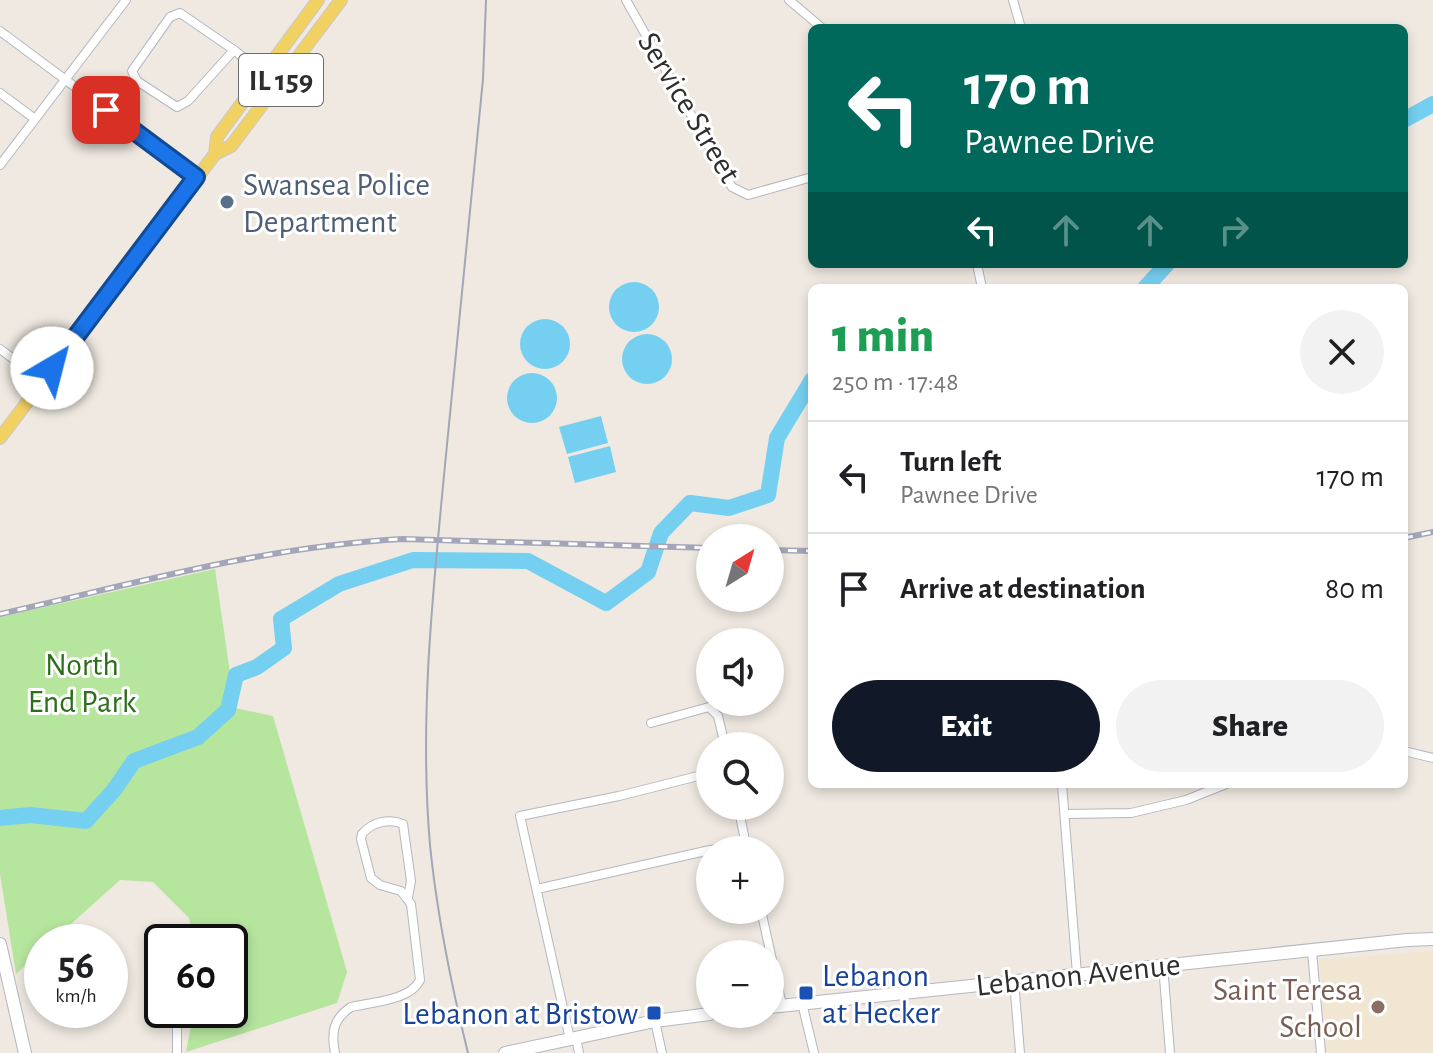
<!DOCTYPE html>
<html lang="en">
<head>
<meta charset="utf-8">
<style>
  body { margin:0; font-family:"Alegreya Sans",sans-serif; background:#f2f2f2; color:#202124; height:100vh; display:flex; flex-direction:column; font-size:30px; white-space:nowrap }
  * { box-sizing:border-box; margin:0 }
  p { font-size:26px; color:#757577 }
  .icon { flex:none; width:44px; height:44px; fill:none; stroke:currentColor; stroke-width:2; stroke-linecap:round; stroke-linejoin:round }
  .map { position:relative; flex:1; overflow:hidden }
  .sheet { position:absolute; left:808px; top:284px; width:600px; height:504px; display:flex; flex-direction:column; background:#fff; border-radius:12px; box-shadow:0 4px 12px #0003 }
  .sheet>* { flex:none }
  .top-card { position:absolute; left:808px; top:24px; width:600px; height:244px; border-radius:12px; box-shadow:0 4px 12px #0003; background:#00695c; color:#fff; overflow:hidden }
  .needle { width:52px; rotate:37deg }
  .buttons { position:absolute; left:696px; top:524px; display:grid; gap:16px }
  .buttons a { display:grid; place-items:center; width:88px; height:88px; border-radius:50%; background:#fff; box-shadow:0 4px 12px #0003; font-size:40px }
  .speed { position:absolute; left:24px; top:924px; display:flex; gap:16px; font-size:40px; font-weight:700; text-align:center }
  .speed>* { display:grid; place-content:center; width:104px; height:104px; border-radius:50%; background:#fff; box-shadow:0 4px 12px #0003; line-height:1 }
  .speed small { font-size:20px; font-weight:400 }
  .speed .limit { border:4px solid #111; border-radius:12px; background:#fff; color:#111 }
  .pin { position:absolute; display:grid; place-items:center; width:68px; height:68px; color:#fff; margin:-34px; border-radius:16px; box-shadow:0 4px 12px #0006 }
  .me { position:absolute; width:88px; margin:-44px; rotate:37deg; stroke-linejoin:round; filter:drop-shadow(0 0 6px #0008) }
  .turn { display:flex; align-items:center; gap:28px; height:168px; padding:0 24px; font-size:36px }
  .turn .icon { width:104px; height:104px; stroke-width:2.5 }
  .turn b { display:block; font-size:56px; line-height:68px }
  .lanes { display:flex; align-items:center; height:76px; padding:0 24px; background:#0003; justify-content:center; gap:40px; direction:ltr }
  .lanes .off { opacity:.35 }
  .round { display:grid; place-items:center; flex:none; width:84px; height:84px; border-radius:42px; background:#f2f2f2 }
  .headline { display:flex; align-items:center; justify-content:space-between; height:136px; padding:0 24px }
  h1 { font-size:48px; font-weight:800; line-height:60px; color:#1e9e55 }
  .action { display:flex; gap:16px; margin-top:auto; padding:16px 24px }
  .action a { flex:1; height:92px; border-radius:48px; background:#111827; color:#fff; font-size:32px; font-weight:800; line-height:92px; text-align:center }
  .action a+a { background:#f2f2f2; color:#202124 }
  ul { padding:0; list-style:none }
  li { display:flex; align-items:center; gap:24px; height:112px; padding:0 24px; border-top:2px solid #e0e0e0 }
  li div { flex:1 }
  li b { display:block; font-size:30px }
  li em { font-style:normal }
  .map>svg:first-child { display:block }
  .education { fill:#f0e6d1 }
  .green { fill:#b6e59e }
  .water { fill:#75cff0 }
  .lines { fill:none; stroke-linecap:round; stroke-linejoin:round }
  .river { stroke:#75cff0; stroke-width:16 }
  .street-casing { stroke:#b4b7c1; stroke-width:10 }
  .secondary-casing { stroke:#b4b7c1; stroke-width:14 }
  .primary-casing { stroke:#c9c9c9; stroke-width:14 }
  .street { stroke:#fff; stroke-width:8 }
  .secondary { stroke:#fff; stroke-width:12 }
  .primary { stroke:#f2d163; stroke-width:12 }
  .tram { stroke:#a3a6b8; stroke-width:2 }
  .rail-casing { stroke:#a3a6b8; stroke-width:6 }
  .rail { stroke:#fff; stroke-width:3; stroke-dasharray:9; stroke-linecap:butt }
  .route-casing { stroke:#114b97; stroke-width:20 }
  .route { stroke:#1a73e8; stroke-width:14 }
  .service-dot { fill:#5c6f8a; stroke:#fff; stroke-width:3 }
  .transit-dot { fill:#1a4fb4; stroke:#fff; stroke-width:3 }
  .education-dot { fill:#8d6e63; stroke:#fff; stroke-width:3 }
  .labels { text-anchor:middle; stroke-width:6; stroke-linejoin:round; paint-order:stroke }
  .shield { fill:#fff; stroke:#6d6d6d; stroke-width:2 }
  .shield-label { font-size:30px; font-weight:bold; fill:#2e2e2e }
  .street-label { font-size:32px; fill:#2e2e2e; stroke:#fff }
  .service-label { font-size:32px; fill:#4e5e75; stroke:#fff; text-anchor:start }
  .park-label { font-size:32px; fill:#2c6e1b; stroke:#fff }
  .transit-label { font-size:32px; fill:#164399; stroke:#fff; text-anchor:start }
  .education-label { font-size:32px; fill:#785e54; stroke:#fff; text-anchor:end }
</style>
</head>
<body>
<div class="map">
<svg width="1433" height="1053" viewBox="0 0 1433 1053">
  <rect width="100%" height="100%" fill="#efe9e1"/>
  <!-- education -->
  <polygon class="education" points="1433,951 1433,1053 1327,1053 1319,960"/>
  <!-- green -->
  <polygon class="green" points="215,569 235,708 273,716 347,972 337,1003 186,1052 194,1010 230,1010 230,942 194,942 189,918 153,882 120,880 51,942 42,942 42,950 16,974 0,874 0,617"/>
  <!-- water -->
  <g class="water">
    <circle cx="634" cy="307" r="25"/>
    <circle cx="545" cy="344" r="25"/>
    <circle cx="647" cy="359" r="25"/>
    <circle cx="532" cy="398" r="25"/>
    <polygon points="601,416 608,443 567,454 559,427"/>
    <polygon points="610,446 616,472 575,483 568,457"/>
  </g>
  <g class="lines">
    <!-- river -->
    <g class="river">
      <polyline points="1404,120 1433,104"/>
      <polyline points="1145,288 1167,264"/>
      <polyline points="0,818 30,815 86,821 114,790 134,761 198,737 228,710 236,675 257,667 284,648 281,619 339,584 413,560 528,561 606,603 648,572 661,533 690,503 729,508 768,495 777,438 812,380"/>
    </g>
    <defs>
      <g id="street">
        <polyline points="626,0 732,187 748,195 812,177"/>
        <polyline points="789,0 822,28"/>
        <polyline points="1013,0 1021,28"/>
        <polygon points="180,13 234,50 188,101 177,107 137,81 132,71 170,17"/>
        <polyline points="0,31 196,177"/>
        <polyline points="234,50 278,85"/>
        <polyline points="0,93 35,119"/>
        <polyline points="0,165 126,0"/>
        <polyline points="977,264 982,288"/>
        <polyline points="0,349 43,381"/>
        <polyline points="651,723 709,707 718,716 725,746"/>
        <polyline points="1404,751 1433,758"/>
        <polyline points="1062,784 1077,974"/>
        <polyline points="738,806 747,850"/>
        <polyline points="1065,814 1131,813 1186,800 1226,784"/>
        <polyline points="712,850 745,843"/>
        <polyline points="537,889 710,850"/>
        <polyline points="761,910 782,1005"/>
        <polyline points="1312,951 1321,1053"/>
        <polyline points="1163,965 1170,1053"/>
        <polyline points="1014,981 1020,1053"/>
        <polyline points="802,1003 814,1053"/>
        <polyline points="655,1021 662,1053"/>
        <polyline points="576,1037 579,1053"/>
        <polyline points="570,1039 520,816 619,796 710,773"/>
        <polyline points="177,1053 177,1010"/>
        <path d="M335,1053c-4,-20 -2,-34 16,-46 20,-5 59,-6 69,-27l-9,-76 -10,-13 -21,-6 -9,-7 -10,-39 1,-5c10,-12 27,-16 41,-10l8,57 -3,16"/>
      </g>
      <g id="secondary">
        <polyline points="0,944 25,1053"/>
        <polyline points="770,1007 1407,940 1433,939"/>
        <polyline points="505,1053 655,1021 710,1014"/>
      </g>
      <g id="primary">
        <polyline points="215,154 231,146 341,0"/>
        <polyline points="0,438 215,154 217,137 318,0"/>
      </g>
    </defs>
    <!-- street casing -->
    <use href="#street" class="street-casing"/>
    <!-- secondary casing -->
    <use href="#secondary" class="secondary-casing"/>
    <!-- primary casing -->
    <use href="#primary" class="primary-casing"/>
    <!-- street -->
    <use href="#street" class="street"/>
    <!-- secondary -->
    <use href="#secondary" class="secondary"/>
    <!-- primary -->
    <use href="#primary" class="primary"/>
    <!-- tram -->
    <path class="tram" d="M468,1053c-17,-69 -31,-138 -38,-208 -11,-127 3,-254 15,-380 13,-129 25,-257 38,-386l3,-79"/>
    <defs>
      <g id="rail">
        <polyline points="1404,538 1433,532"/>
        <polyline points="770,550 812,551"/>
        <path d="M0,614c133,-30 266,-68 403,-75l307,9"/>
      </g>
    </defs>
    <!-- rail casing -->
    <use href="#rail" class="rail-casing"/>
    <!-- rail -->
    <use href="#rail" class="rail"/>
  </g>
  <g class="lines">
    <defs>
      <polyline id="route" points="52,368 196,177 106,110"/>
    </defs>
    <!-- route casing -->
    <use href="#route" class="route-casing"/>
    <!-- route -->
    <use href="#route" class="route"/>
  </g>
  <!-- markers -->
  <circle class="service-dot" cx="227" cy="202" r="8"/>
  <g class="transit-dot">
    <rect x="798" y="985" width="16" height="16" rx="4"/>
    <rect x="646" y="1005" width="16" height="16" rx="4"/>
  </g>
  <circle class="education-dot" cx="1378" cy="1007" r="8"/>
  <g class="labels">
    <!-- shield labels -->
    <rect class="shield" x="239" y="54" width="84" height="52" rx="6"/>
    <g class="shield-label">
      <text x="281" y="90">IL 159</text>
    </g>
    <!-- street labels -->
    <g class="street-label">
      <text transform="translate(690 107) rotate(59)" y="11">Service Street</text>
      <text transform="translate(1078 974) rotate(-6)" y="11">Lebanon Avenue</text>
    </g>
    <!-- service labels -->
    <g class="service-label">
      <text x="243" y="195">Swansea Police<tspan x="243" dy="37">Department</tspan></text>
    </g>
    <!-- park labels -->
    <g class="park-label">
      <text x="82" y="675">North<tspan x="82" dy="37">End Park</tspan></text>
    </g>
    <!-- transit labels -->
    <g class="transit-label">
      <text x="822" y="986">Lebanon<tspan x="822" dy="37">at Hecker</tspan></text>
      <text x="638" y="1024" text-anchor="end">Lebanon at Bristow</text>
    </g>
    <!-- education labels -->
    <g class="education-label">
      <text x="1362" y="1000">Saint Teresa<tspan x="1362" dy="37">School</tspan></text>
    </g>
  </g>
</svg>
<div class="buttons">
<a><svg class="needle" viewBox="-14 -14 28 28"><path d="M0-13l5 13h-10z" fill="#e53935"/><path d="M0 13l5-13h-10z" fill="#757577"/></svg></a>
<a><svg class="icon" aria-label="sound" viewBox="0 0 24 24"><path d="M4 9h4l5-4v14l-5-4H4zM17 9q2 3 0 6"/></svg></a>
<a><svg class="icon" aria-label="search" viewBox="0 0 24 24"><circle cx="10" cy="10" r="6"/><path d="M15 15l6 6"/></svg></a>
<a>+</a>
<a>−</a>
</div>
<div class="speed"><div>56<small>km/h</small></div><div class="limit">60</div></div>
<div class="pin" style="left:106px;top:110px;background:#d93025"><svg class="icon" aria-label="arrive" viewBox="0 0 24 24"><path d="M6 21V4h12l-3 4 3 4H6"/></svg></div>
<svg class="me" style="left:52px;top:368px" viewBox="-20 -20 40 40"><circle r="19" fill="#fff"/><path d="M0-13L10 11 0 6-10 11z" fill="#1a73e8"/></svg>
<div class="top-card">
<div class="turn"><svg class="icon" aria-label="left" viewBox="0 0 24 24"><path d="M17 20v-9H6M10 6l-5 5 5 5"/></svg><div><b>170 m</b>Pawnee Drive</div></div>
<div class="lanes"><svg class="icon" aria-label="left" viewBox="0 0 24 24"><path d="M17 20v-9H6M10 6l-5 5 5 5"/></svg><svg class="icon off" aria-label="ahead" viewBox="0 0 24 24"><path d="M12 20V5M6 11l6-6 6 6"/></svg><svg class="icon off" aria-label="ahead" viewBox="0 0 24 24"><path d="M12 20V5M6 11l6-6 6 6"/></svg><svg class="icon off" aria-label="right" viewBox="0 0 24 24"><path d="M7 20v-9h11M14 6l5 5-5 5"/></svg></div>
</div>
<section class="sheet">
<div class="headline"><div><h1>1 min</h1><p>250 m · 17:48</p></div><a class="round"><svg class="icon" aria-label="close" viewBox="0 0 24 24"><path d="M6 6l12 12M18 6L6 18"/></svg></a></div>
<ul>
<li><svg class="icon" aria-label="left" viewBox="0 0 24 24"><path d="M17 20v-9H6M10 6l-5 5 5 5"/></svg><div><b>Turn left</b><p>Pawnee Drive</p></div><em>170 m</em></li>
<li><svg class="icon" aria-label="arrive" viewBox="0 0 24 24"><path d="M6 21V4h12l-3 4 3 4H6"/></svg><div><b>Arrive at destination</b></div><em>80 m</em></li>
</ul>
<div class="action"><a>Exit</a><a>Share</a></div>
</section>
</div>
</body>
</html>
